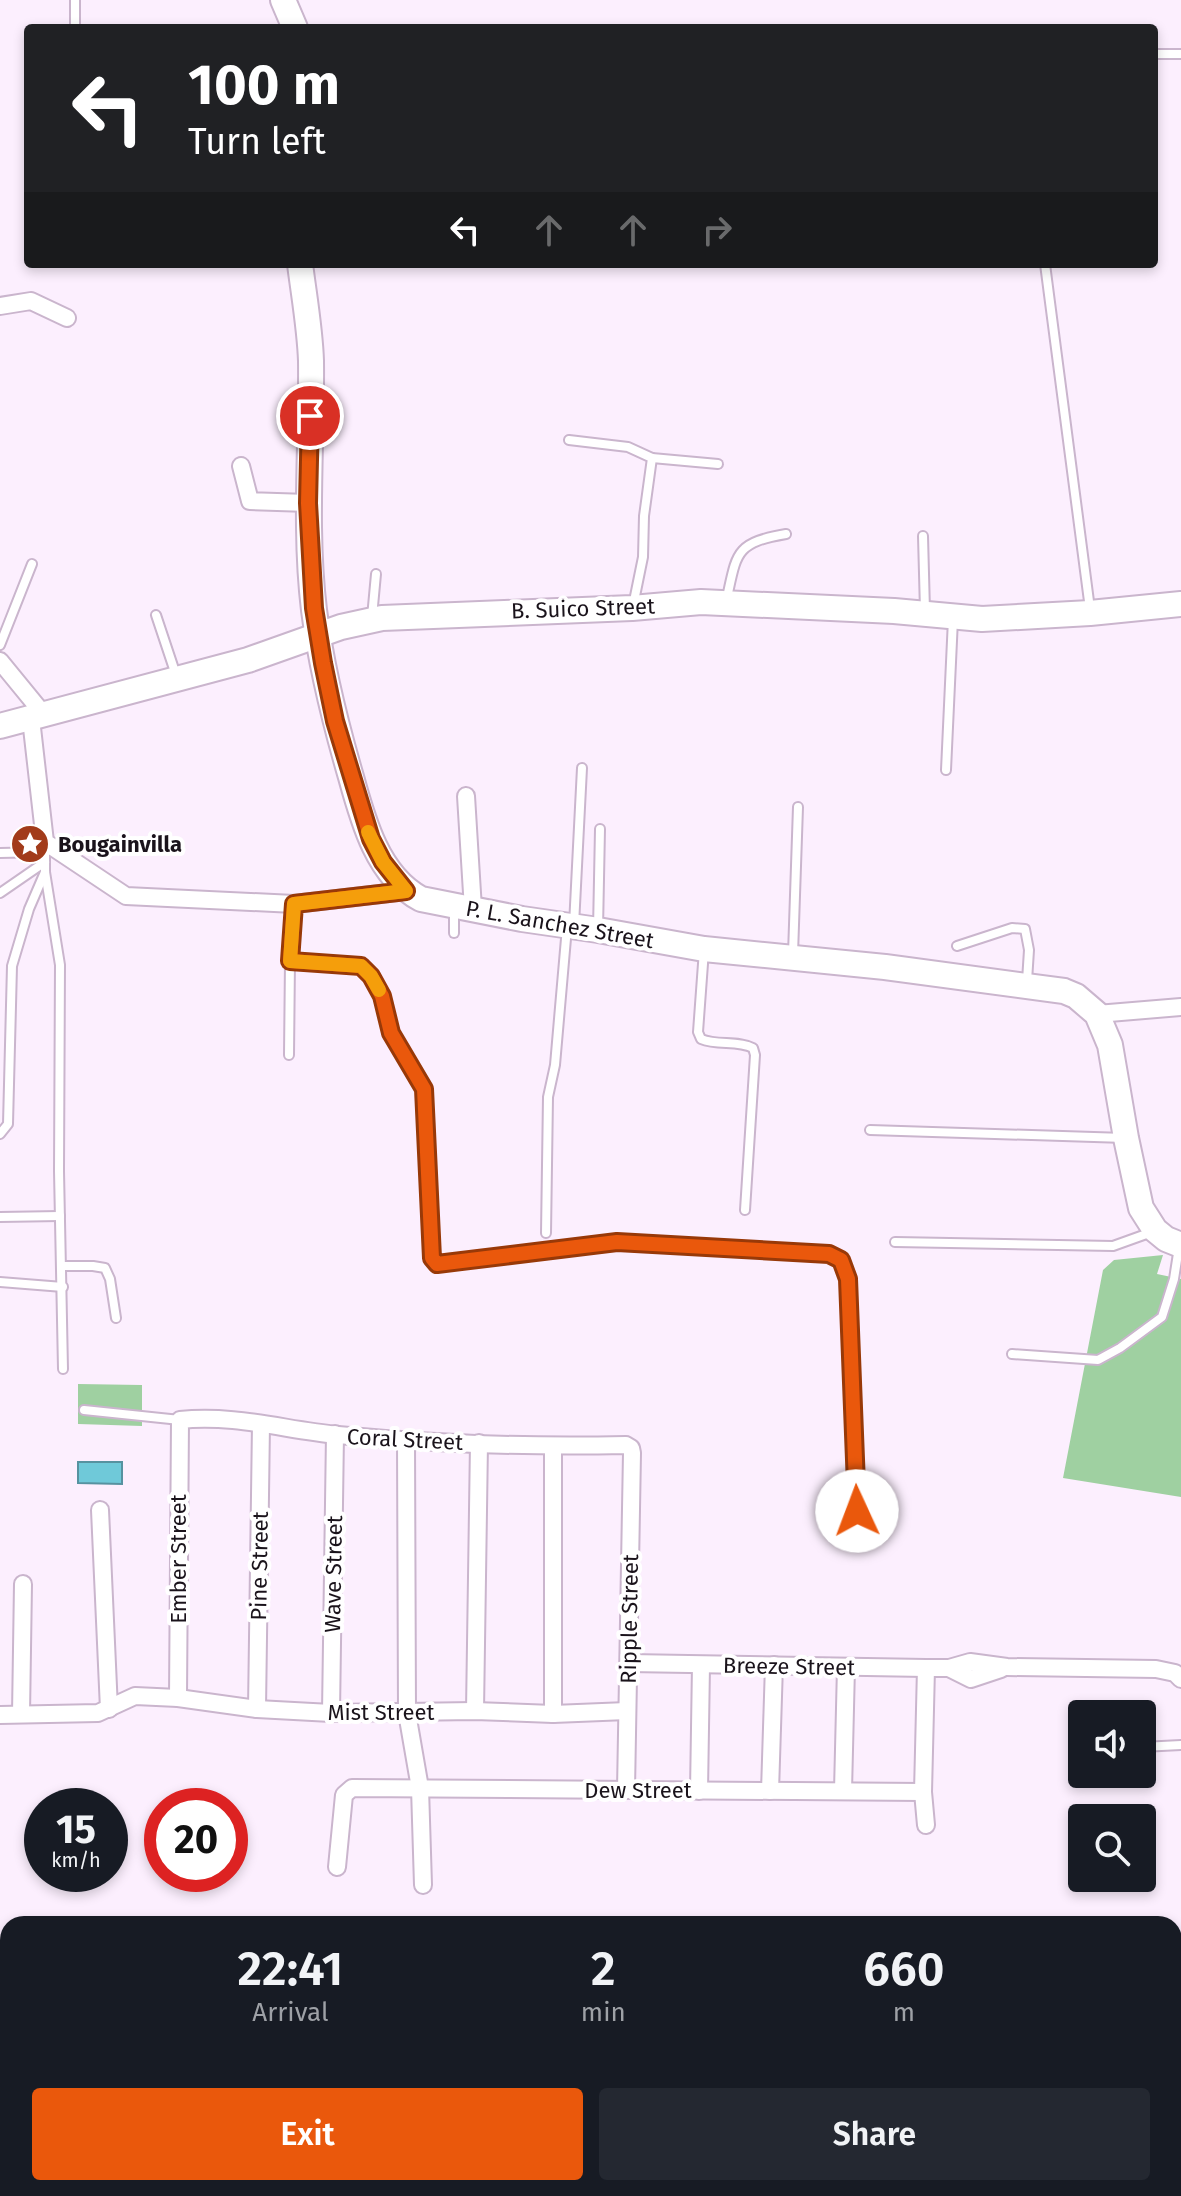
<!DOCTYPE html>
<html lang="en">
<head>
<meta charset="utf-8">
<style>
  body { margin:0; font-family:"Fira Sans",sans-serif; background:#242831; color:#f1f3f6; height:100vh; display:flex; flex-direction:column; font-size:30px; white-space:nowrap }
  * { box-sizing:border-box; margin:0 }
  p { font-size:26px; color:#9ea1a6 }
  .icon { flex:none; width:44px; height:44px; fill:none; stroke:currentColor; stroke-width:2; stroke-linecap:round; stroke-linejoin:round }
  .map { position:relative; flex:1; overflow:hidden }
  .side { position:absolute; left:0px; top:1916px; width:1182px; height:280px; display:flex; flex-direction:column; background:#171b24; border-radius:24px 24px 0 0; box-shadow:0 4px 12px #0003 }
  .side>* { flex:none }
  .top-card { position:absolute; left:24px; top:24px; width:1134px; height:244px; border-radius:8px; box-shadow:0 4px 12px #0003; background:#202124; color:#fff; overflow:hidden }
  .controls { position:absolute; left:1068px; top:1700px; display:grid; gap:16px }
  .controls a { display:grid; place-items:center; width:88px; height:88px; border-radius:8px; background:#171b24; box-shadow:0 4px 12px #0003; font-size:40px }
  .speed { position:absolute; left:24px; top:1788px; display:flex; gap:16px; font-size:40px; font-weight:700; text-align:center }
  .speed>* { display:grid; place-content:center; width:104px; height:104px; border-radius:50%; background:#171b24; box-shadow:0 4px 12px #0003; line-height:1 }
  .speed small { font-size:20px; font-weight:400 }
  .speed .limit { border:12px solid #d22; background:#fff; color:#111 }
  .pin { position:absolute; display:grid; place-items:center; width:68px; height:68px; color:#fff; margin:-34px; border:4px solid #fff; border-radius:50%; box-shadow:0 2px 8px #0007 }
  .me { position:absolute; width:88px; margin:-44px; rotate:358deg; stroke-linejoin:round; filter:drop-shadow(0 0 6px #0008) }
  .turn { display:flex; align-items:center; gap:28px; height:168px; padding:0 32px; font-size:36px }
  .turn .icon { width:104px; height:104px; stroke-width:2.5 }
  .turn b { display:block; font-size:56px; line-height:68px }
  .lanes { display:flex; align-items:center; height:76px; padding:0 32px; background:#0003; justify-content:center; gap:40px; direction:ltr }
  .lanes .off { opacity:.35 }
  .eta { display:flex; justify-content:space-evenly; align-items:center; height:136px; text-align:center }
  .eta b { font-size:48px; font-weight:600; line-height:56px }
  .button { display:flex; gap:16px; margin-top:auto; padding:16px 32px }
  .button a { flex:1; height:92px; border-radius:8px; background:#ea580c; color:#fff; font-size:32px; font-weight:600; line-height:92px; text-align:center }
  .button a+a { background:#242831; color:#f1f3f6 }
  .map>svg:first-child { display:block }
  .green { fill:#9fd0a1 }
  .water { fill:#6fc9d9; stroke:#5692a0; stroke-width:2 }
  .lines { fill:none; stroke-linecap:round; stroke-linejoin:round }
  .lane-casing { stroke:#cab5cd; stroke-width:12 }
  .street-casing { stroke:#cab5cd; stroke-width:20 }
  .secondary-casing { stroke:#cab5cd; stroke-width:28 }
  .lane { stroke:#fff; stroke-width:8 }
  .street { stroke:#fff; stroke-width:16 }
  .secondary { stroke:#fff; stroke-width:24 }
  .route-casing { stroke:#983908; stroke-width:20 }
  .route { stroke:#ea580c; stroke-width:14 }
  .slow { stroke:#f59e0b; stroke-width:14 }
  .labels { text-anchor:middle; stroke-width:8; stroke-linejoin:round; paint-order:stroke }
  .street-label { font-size:22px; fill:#1a131b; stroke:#fff }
  .poi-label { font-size:22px; font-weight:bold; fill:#1a131b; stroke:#fff; text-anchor:start }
</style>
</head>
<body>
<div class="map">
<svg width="1181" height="2196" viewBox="0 0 1181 2196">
  <rect width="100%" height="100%" fill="#fceffe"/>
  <!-- green -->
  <g class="green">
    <polygon points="1163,1255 1157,1274 1181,1279 1181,1497 1063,1478 1103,1270 1114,1260"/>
    <polygon points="78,1384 142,1385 142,1426 78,1424"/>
  </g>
  <!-- water -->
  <polygon class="water" points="78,1462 122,1462 122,1484 78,1483"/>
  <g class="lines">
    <defs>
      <g id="lane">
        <polyline points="75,28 75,0"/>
        <polyline points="1154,54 1181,54"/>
        <polyline points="1045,264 1090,609"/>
        <polyline points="569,440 628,447 652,458 644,516 643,557 633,606"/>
        <polyline points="652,458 718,464"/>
        <polyline points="923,536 925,611"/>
        <path d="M726,602c11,-49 8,-59 60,-68"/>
        <polyline points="156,615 176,675"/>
        <polyline points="372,617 376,574"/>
        <polyline points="0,645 32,564"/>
        <polyline points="946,770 953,619"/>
        <polyline points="45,844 45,872 60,965 59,1171 63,1369"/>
        <polyline points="0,853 46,852"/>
        <polyline points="0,893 45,862"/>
        <polyline points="454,910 454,933"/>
        <polyline points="574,925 582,768"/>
        <polyline points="598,929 600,829"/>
        <polyline points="957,946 1012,928 1025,929 1029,950 1027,981"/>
        <path d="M704,950l-6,82 3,7c17,7 36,1 52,9l2,7 -10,155"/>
        <polyline points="793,954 798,807"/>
        <polyline points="290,961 361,966 371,976 382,996 391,1033 424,1089 432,1258 437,1264 617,1242 829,1254 841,1260 848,1279 857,1511"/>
        <polyline points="289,1055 290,961 294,904"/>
        <polyline points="870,1130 1125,1138"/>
        <polyline points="0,1134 8,1124 12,966 29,909 45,872"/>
        <polyline points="0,1217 60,1216"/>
        <polyline points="546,1233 548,1097 555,1065 567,927"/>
        <polyline points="895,1242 1113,1246 1152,1232"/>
        <polyline points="63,1266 93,1266 105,1268 110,1279 116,1318"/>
        <polyline points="0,1282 63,1287"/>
        <polyline points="1012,1354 1098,1360 1120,1348 1162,1317 1174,1279 1179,1247"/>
        <polyline points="84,1410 180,1420"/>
        <polyline points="1142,1747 1181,1745"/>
        <polyline points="366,2188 366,2196"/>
      </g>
      <g id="street">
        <polyline points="0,306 31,301 67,318"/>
        <polyline points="241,466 250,501 308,503"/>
        <polyline points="0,661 45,716"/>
        <polyline points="31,719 45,842 126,896 294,904 406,891"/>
        <polyline points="466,796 473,909"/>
        <polyline points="1097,1014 1181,1007"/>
        <polyline points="406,1440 407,1713 420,1788 423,1885"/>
        <polyline points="100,1510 109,1709"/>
        <polyline points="629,1663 926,1668 949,1668 970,1662 1007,1667 1156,1669 1175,1673 1181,1679"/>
        <polyline points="926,1668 923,1792 926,1825"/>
        <polyline points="949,1668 971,1679 1001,1669"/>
        <path d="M178,1698l2,-278c54,-6 105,10 158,15 96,9 192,12 288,10l5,3 1,5 -6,337"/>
        <polyline points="257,1709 261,1424"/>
        <polyline points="475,1711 479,1443"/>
        <polyline points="331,1713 335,1434"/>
        <polyline points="21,1714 23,1584"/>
        <polyline points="553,1714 553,1446"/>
        <polyline points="0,1715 98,1713 135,1696 178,1698 257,1709 331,1713 475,1711 553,1714 627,1711"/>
        <polyline points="699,1791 701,1665"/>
        <polyline points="770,1791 774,1665"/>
        <polyline points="843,1791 846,1667"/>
        <polyline points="337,1867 344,1795 352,1788 923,1792"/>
        <polyline points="0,2165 8,2170"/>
        <polyline points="36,2188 49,2196"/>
        <polyline points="191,2188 191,2196"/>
        <polyline points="1162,2188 1178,2196"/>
        <polyline points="500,2196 501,2188"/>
      </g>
      <g id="secondary">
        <polyline points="283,0 295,28"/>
        <path d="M300,264c4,32 10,65 11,97 1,83 -7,166 3,249 7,56 21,112 37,167 12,44 27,99 70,122l101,20 76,11 106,19 181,18 179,24 12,5 21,18 13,31 16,93 15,70 14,22 11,9 15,6"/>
        <polyline points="0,726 248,660 341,627 382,618 632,608 701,602 894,611 982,619 1090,613 1181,604"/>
      </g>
    </defs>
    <!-- lane casing -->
    <use href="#lane" class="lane-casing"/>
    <!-- street casing -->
    <use href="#street" class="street-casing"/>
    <!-- secondary casing -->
    <use href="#secondary" class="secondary-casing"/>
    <!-- lane -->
    <use href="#lane" class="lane"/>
    <!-- street -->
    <use href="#street" class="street"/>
    <!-- secondary -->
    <use href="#secondary" class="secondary"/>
  </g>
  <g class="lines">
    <defs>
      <polyline id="route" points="310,416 308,503 314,608 323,663 335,721 371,839 383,862 406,891 294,904 290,961 361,966 371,976 382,996 391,1033 424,1089 432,1258 437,1264 617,1242 829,1254 841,1260 848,1279 857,1511"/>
    </defs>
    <!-- route casing -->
    <use href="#route" class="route-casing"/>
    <!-- route -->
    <use href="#route" class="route"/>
    <!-- slow -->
    <polyline class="slow" points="368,832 383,862 406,891 294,904 290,961 361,966 371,976 379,990"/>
  </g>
  <!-- icons -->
  <defs>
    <symbol id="sight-disc" viewBox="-11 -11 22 22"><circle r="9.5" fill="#a23b1a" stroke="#fff"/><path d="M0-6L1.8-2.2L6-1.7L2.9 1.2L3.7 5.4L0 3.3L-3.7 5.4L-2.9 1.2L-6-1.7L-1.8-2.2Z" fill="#fff"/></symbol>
  </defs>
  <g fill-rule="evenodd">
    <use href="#sight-disc" x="8" y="822" width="44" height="44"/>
  </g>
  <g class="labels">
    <!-- street labels -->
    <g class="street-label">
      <text transform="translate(583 608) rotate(-2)" y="8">B. Suico Street</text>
      <text transform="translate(560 924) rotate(10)" y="8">P. L. Sanchez Street</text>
      <text transform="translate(405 1439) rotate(3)" y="8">Coral Street</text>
      <text transform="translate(178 1559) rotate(-90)" y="8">Ember Street</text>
      <text transform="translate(259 1566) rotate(-89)" y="8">Pine Street</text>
      <text transform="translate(333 1574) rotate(-89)" y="8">Wave Street</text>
      <text transform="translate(629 1619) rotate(-89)" y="8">Ripple Street</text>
      <text transform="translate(789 1666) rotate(1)" y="8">Breeze Street</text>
      <text x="381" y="1720">Mist Street</text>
      <text x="638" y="1798">Dew Street</text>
    </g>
    <!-- poi labels -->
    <g class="poi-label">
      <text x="58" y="852">Bougainvilla</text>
    </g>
  </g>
</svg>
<div class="controls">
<a><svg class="icon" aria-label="sound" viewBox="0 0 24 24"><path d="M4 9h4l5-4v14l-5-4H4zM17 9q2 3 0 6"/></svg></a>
<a><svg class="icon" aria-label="search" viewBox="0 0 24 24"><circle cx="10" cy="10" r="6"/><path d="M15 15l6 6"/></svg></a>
</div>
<div class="speed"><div>15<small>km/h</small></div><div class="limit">20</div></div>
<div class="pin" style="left:310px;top:416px;background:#d93025"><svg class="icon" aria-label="arrive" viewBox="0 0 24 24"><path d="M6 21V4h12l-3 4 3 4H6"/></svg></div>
<svg class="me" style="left:857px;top:1511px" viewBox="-20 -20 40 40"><circle r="19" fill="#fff"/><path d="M0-13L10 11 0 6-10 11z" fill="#ea580c"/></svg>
<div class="top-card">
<div class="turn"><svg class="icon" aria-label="left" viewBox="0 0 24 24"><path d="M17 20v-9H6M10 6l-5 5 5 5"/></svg><div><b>100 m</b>Turn left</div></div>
<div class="lanes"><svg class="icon" aria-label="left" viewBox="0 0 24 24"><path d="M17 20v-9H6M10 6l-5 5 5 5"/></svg><svg class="icon off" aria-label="ahead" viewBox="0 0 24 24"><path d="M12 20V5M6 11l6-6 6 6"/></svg><svg class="icon off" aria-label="ahead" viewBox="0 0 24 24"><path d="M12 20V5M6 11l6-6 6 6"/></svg><svg class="icon off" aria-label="right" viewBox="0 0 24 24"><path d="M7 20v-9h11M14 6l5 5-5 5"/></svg></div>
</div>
<section class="side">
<div class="eta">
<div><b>22:41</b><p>Arrival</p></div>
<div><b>2</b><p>min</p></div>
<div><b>660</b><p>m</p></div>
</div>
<div class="button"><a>Exit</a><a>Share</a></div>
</section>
</div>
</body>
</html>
